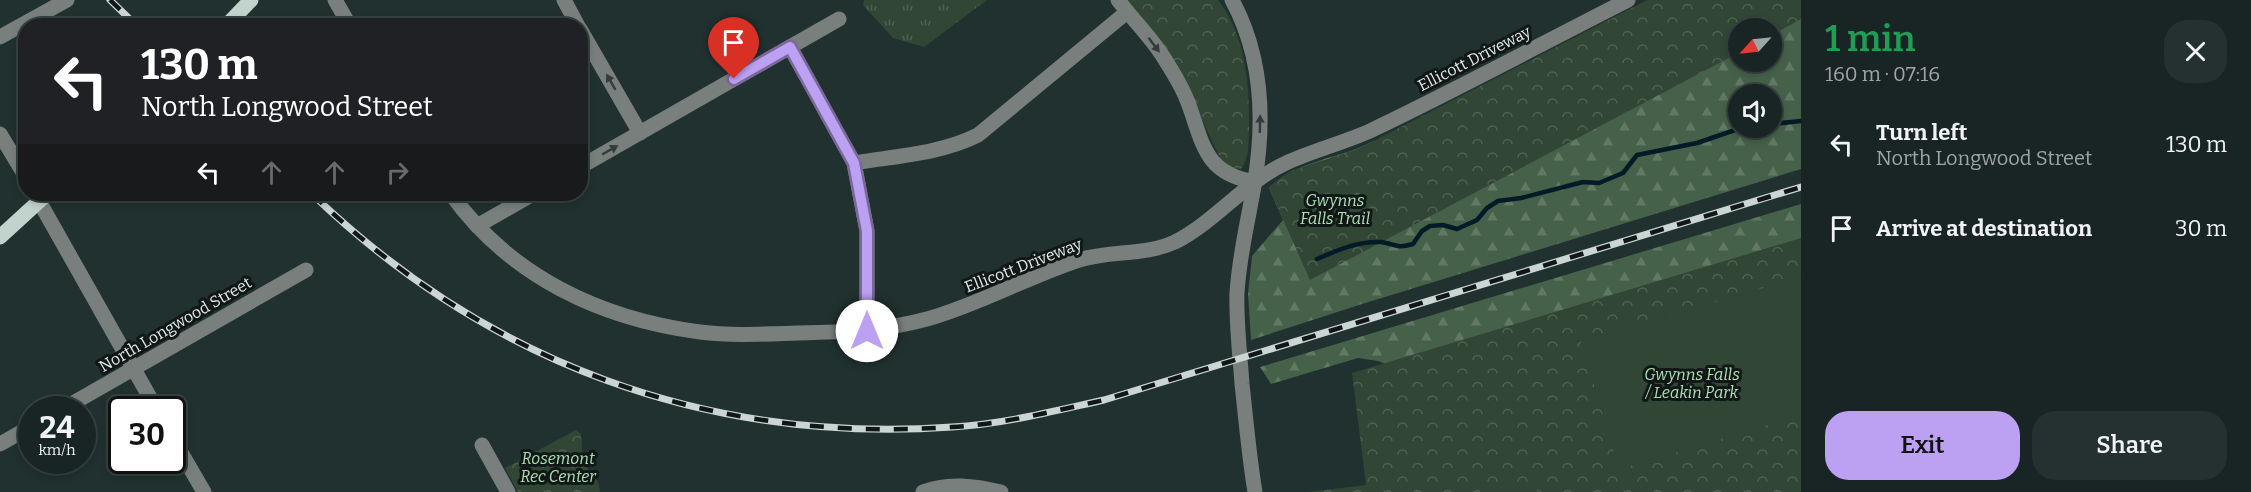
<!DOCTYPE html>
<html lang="en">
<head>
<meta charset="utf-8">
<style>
  body { margin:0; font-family:Bitter,serif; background:#253131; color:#f1f3f6; height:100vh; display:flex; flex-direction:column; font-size:22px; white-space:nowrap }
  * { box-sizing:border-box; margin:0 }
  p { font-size:20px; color:#9fa5a6 }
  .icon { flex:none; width:33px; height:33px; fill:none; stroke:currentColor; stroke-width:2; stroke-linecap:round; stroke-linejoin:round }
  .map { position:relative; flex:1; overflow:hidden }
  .panel { display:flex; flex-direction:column; background:#182524; width:450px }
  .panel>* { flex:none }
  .top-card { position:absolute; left:18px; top:18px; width:570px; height:183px; border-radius:24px; box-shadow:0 3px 9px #0003,0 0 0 2px #364241; background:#202124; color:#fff; overflow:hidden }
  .needle { width:39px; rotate:243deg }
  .controls { position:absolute; left:1728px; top:18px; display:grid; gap:12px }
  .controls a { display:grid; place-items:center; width:54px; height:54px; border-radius:50%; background:#182524; box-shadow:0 3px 9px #0003,0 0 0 2px #364241; font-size:30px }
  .speed { position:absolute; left:18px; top:396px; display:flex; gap:12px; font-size:30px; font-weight:700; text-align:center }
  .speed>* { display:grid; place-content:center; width:78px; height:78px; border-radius:50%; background:#182524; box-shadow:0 3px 9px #0003,0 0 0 2px #364241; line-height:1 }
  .speed small { font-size:15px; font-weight:400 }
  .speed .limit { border:3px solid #111; border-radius:9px; background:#fff; color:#111 }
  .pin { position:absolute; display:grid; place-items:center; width:51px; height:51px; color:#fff; margin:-62px -26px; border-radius:50% 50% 50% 0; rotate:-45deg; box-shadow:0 0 6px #0007 }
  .pin .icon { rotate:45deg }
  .me { position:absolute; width:66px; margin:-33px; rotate:0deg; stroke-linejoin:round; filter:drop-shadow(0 0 4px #0008) }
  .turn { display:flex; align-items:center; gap:21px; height:126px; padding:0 24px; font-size:27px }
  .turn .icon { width:78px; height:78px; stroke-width:2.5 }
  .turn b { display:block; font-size:42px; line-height:51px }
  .lanes { display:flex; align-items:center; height:57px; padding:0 24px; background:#0003; justify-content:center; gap:30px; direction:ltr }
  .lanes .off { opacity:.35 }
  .round { display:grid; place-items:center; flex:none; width:63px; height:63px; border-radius:24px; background:#253131 }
  .summary { display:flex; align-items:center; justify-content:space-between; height:102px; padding:0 24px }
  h1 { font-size:36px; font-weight:600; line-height:45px; color:#1e9e55 }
  .cta { display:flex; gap:12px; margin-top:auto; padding:12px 24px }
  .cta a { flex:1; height:69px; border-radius:24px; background:#bca0f2; color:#111; font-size:24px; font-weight:600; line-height:69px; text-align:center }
  .cta a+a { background:#253131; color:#f1f3f6 }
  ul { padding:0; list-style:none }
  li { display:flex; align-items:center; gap:18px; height:84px; padding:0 24px }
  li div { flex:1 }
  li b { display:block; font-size:22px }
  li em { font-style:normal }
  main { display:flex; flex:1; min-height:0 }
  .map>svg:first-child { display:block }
  .grass { fill:url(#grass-tufts) }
  .forest { fill:url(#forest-firs); fill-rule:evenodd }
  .park { fill:url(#park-crowns) }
  .garden { fill:#314634 }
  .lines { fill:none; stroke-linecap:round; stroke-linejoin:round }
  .stream { stroke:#021b27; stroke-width:4.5 }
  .minor { stroke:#787f7c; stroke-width:15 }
  .major { stroke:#c2d2cc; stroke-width:15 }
  .rail-casing { stroke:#cad5d4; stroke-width:7 }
  .rail { stroke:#101716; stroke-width:4.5; stroke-dasharray:14; stroke-linecap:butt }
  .oneway { fill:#343b3a }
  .route-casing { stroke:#7a689d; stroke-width:15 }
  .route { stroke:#bca0f2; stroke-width:10 }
  .labels { text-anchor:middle; stroke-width:6; stroke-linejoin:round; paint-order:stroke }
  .street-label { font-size:16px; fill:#e1ebea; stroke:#101716 }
  .park-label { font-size:16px; font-style:italic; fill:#ade0b4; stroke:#101716 }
</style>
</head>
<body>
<main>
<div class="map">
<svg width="1801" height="492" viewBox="0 0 1801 492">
  <defs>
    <pattern id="grass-tufts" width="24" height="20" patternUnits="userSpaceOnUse" patternTransform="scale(1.5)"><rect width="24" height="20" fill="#314634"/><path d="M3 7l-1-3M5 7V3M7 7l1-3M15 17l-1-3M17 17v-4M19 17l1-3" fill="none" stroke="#4f6152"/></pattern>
    <pattern id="forest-firs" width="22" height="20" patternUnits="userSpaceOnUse" patternTransform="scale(1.5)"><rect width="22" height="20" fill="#46614a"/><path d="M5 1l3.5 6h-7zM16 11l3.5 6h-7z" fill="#607864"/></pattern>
    <pattern id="park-crowns" width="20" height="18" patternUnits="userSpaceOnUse" patternTransform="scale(1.5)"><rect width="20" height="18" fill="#314634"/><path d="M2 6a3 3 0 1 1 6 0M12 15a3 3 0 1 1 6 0" fill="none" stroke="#4f6152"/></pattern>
  </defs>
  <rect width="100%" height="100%" fill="#203130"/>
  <!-- grass -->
  <polygon class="grass" points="864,0 987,0 924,47 893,38 863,5"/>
  <!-- forest -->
  <g class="forest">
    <path d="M1801,0v169l-442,136 -108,35 -3,-46 4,-38 31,-36 -14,-32c26,-27 70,-29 102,-46l135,-25zM1738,28h34v34h-34zM1738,94h34v34h-34z"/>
    <polygon points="1801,204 1801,246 1411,374 1378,361 1358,358 1271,384 1260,367"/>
  </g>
  <!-- park -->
  <g class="park">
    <path d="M1126,0h92c28,36 32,86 31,130 -1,15 1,27 -8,39l-11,1 -10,-12 -41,-87z"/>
    <polygon points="1647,0 1801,0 1801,19 1772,35 1772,28 1738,28 1738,53 1310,280 1269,188 1276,181 1291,171 1358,149"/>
    <polygon points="1801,238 1801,492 1309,492 1366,485 1352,373"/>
    <polygon points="576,430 581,434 583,462 599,484 600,492 518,492 505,468"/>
  </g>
  <!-- garden -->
  <g class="garden">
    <polygon points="1801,277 1801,415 1619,469 1581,341"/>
    <polygon points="1481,482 1536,490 1540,492 1480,492"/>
  </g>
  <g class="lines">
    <!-- stream -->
    <g class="stream">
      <polyline points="1772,124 1801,121"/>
      <path d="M1317,259c21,-9 41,-18 64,-17 15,2 15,7 32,2l9,-13 8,-5 13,-1 14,4 20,-9 10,-12 11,-7 23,-3 62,-16 16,1 24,-10 14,-18 60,-12 44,-15"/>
    </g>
    <!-- minor -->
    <g class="minor">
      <polyline points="335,0 350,26"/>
      <polyline points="564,0 578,26"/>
      <path d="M1118,0c15,20 33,37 46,58 10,16 20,32 26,50 14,40 17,66 65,74"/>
      <path d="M1232,0c31,57 33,123 22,186 -6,35 -15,71 -17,107 -1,30 3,61 5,91 4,36 7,72 13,108"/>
      <polyline points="580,29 640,133"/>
      <polyline points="0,37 67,0"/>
      <polyline points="790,47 854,163 867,231 867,331"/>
      <polyline points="0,134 26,177"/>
      <path d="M854,163c41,-7 86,-9 124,-28l149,-123"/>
      <polyline points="580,167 839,19"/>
      <polyline points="35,194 157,410"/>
      <path d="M451,194c59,82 149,125 249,138 32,4 65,2 98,1 45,-1 85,-2 129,-14 53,-15 100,-42 152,-59 32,-10 65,-4 96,-18 41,-21 70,-60 111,-79 28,-13 58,-20 86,-33 86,-41 171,-87 256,-130"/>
      <polyline points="477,226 533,194"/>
      <polyline points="61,410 306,270"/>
      <polyline points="172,437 204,492"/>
      <polyline points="0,444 32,426"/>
      <polyline points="482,445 508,492"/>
      <path d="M923,492c25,-10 52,-6 78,0"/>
    </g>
    <!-- major -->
    <g class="major">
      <polyline points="226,26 251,0"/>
      <polyline points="0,237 47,194"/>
    </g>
    <defs>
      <g id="rail">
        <polyline points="110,0 137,26"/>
        <path d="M312,194c176,169 395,250 640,233 52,-3 102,-16 152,-27l697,-213"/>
      </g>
    </defs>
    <!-- rail casing -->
    <use href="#rail" class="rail-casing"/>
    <!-- rail -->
    <use href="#rail" class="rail"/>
  </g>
  <!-- one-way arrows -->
  <defs><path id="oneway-solid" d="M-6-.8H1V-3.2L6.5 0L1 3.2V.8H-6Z" transform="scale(1.5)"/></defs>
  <g class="oneway">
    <use href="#oneway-solid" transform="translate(1154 45) rotate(53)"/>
    <use href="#oneway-solid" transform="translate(611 82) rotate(-120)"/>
    <use href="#oneway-solid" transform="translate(1260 124) rotate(-89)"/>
    <use href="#oneway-solid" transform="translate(610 150) rotate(-30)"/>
  </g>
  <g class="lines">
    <defs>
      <polyline id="route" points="734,79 790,47 854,163 867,231 867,331"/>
    </defs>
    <!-- route casing -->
    <use href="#route" class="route-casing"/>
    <!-- route -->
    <use href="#route" class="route"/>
  </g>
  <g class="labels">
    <!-- street labels -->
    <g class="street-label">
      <text transform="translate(1474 58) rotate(-27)" y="6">Ellicott Driveway</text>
      <text transform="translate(1023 265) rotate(-21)" y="6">Ellicott Driveway</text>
      <text transform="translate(175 324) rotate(-30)" y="6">North Longwood Street</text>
    </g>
    <!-- park labels -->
    <g class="park-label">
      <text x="1335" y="206">Gwynns<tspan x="1335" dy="18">Falls Trail</tspan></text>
      <text x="1692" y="380">Gwynns Falls<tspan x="1692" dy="18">/ Leakin Park</tspan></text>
      <text x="558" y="464">Rosemont<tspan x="558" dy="18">Rec Center</tspan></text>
    </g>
  </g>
</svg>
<div class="controls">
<a><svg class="needle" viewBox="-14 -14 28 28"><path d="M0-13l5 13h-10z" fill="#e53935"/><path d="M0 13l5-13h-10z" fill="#9fa5a6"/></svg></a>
<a><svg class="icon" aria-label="sound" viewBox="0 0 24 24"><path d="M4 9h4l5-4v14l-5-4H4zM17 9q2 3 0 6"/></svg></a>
</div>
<div class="speed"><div>24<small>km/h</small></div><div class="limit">30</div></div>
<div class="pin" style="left:734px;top:79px;background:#d93025"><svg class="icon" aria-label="arrive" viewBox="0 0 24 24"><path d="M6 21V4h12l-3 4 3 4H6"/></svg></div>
<svg class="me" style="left:867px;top:331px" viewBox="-20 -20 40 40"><circle r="19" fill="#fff"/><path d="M0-13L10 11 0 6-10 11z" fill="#bca0f2"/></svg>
<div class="top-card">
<div class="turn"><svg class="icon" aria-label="left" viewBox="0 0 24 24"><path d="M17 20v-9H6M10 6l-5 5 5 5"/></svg><div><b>130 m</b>North Longwood Street</div></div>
<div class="lanes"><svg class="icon" aria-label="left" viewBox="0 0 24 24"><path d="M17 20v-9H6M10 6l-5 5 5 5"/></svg><svg class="icon off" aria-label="ahead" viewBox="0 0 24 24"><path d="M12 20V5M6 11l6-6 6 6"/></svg><svg class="icon off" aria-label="ahead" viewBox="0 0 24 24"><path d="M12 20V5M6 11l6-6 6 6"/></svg><svg class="icon off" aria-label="right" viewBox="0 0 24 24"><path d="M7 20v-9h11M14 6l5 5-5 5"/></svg></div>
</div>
</div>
<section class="panel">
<div class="summary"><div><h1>1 min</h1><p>160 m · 07:16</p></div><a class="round"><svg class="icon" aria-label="close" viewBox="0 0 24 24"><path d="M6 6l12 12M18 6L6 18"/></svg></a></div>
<ul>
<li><svg class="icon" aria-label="left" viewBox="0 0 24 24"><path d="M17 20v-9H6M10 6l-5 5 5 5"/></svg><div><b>Turn left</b><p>North Longwood Street</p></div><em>130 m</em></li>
<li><svg class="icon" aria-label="arrive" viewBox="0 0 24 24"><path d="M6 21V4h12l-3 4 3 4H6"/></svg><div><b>Arrive at destination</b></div><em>30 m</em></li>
</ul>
<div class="cta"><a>Exit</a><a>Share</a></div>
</section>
</main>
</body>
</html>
